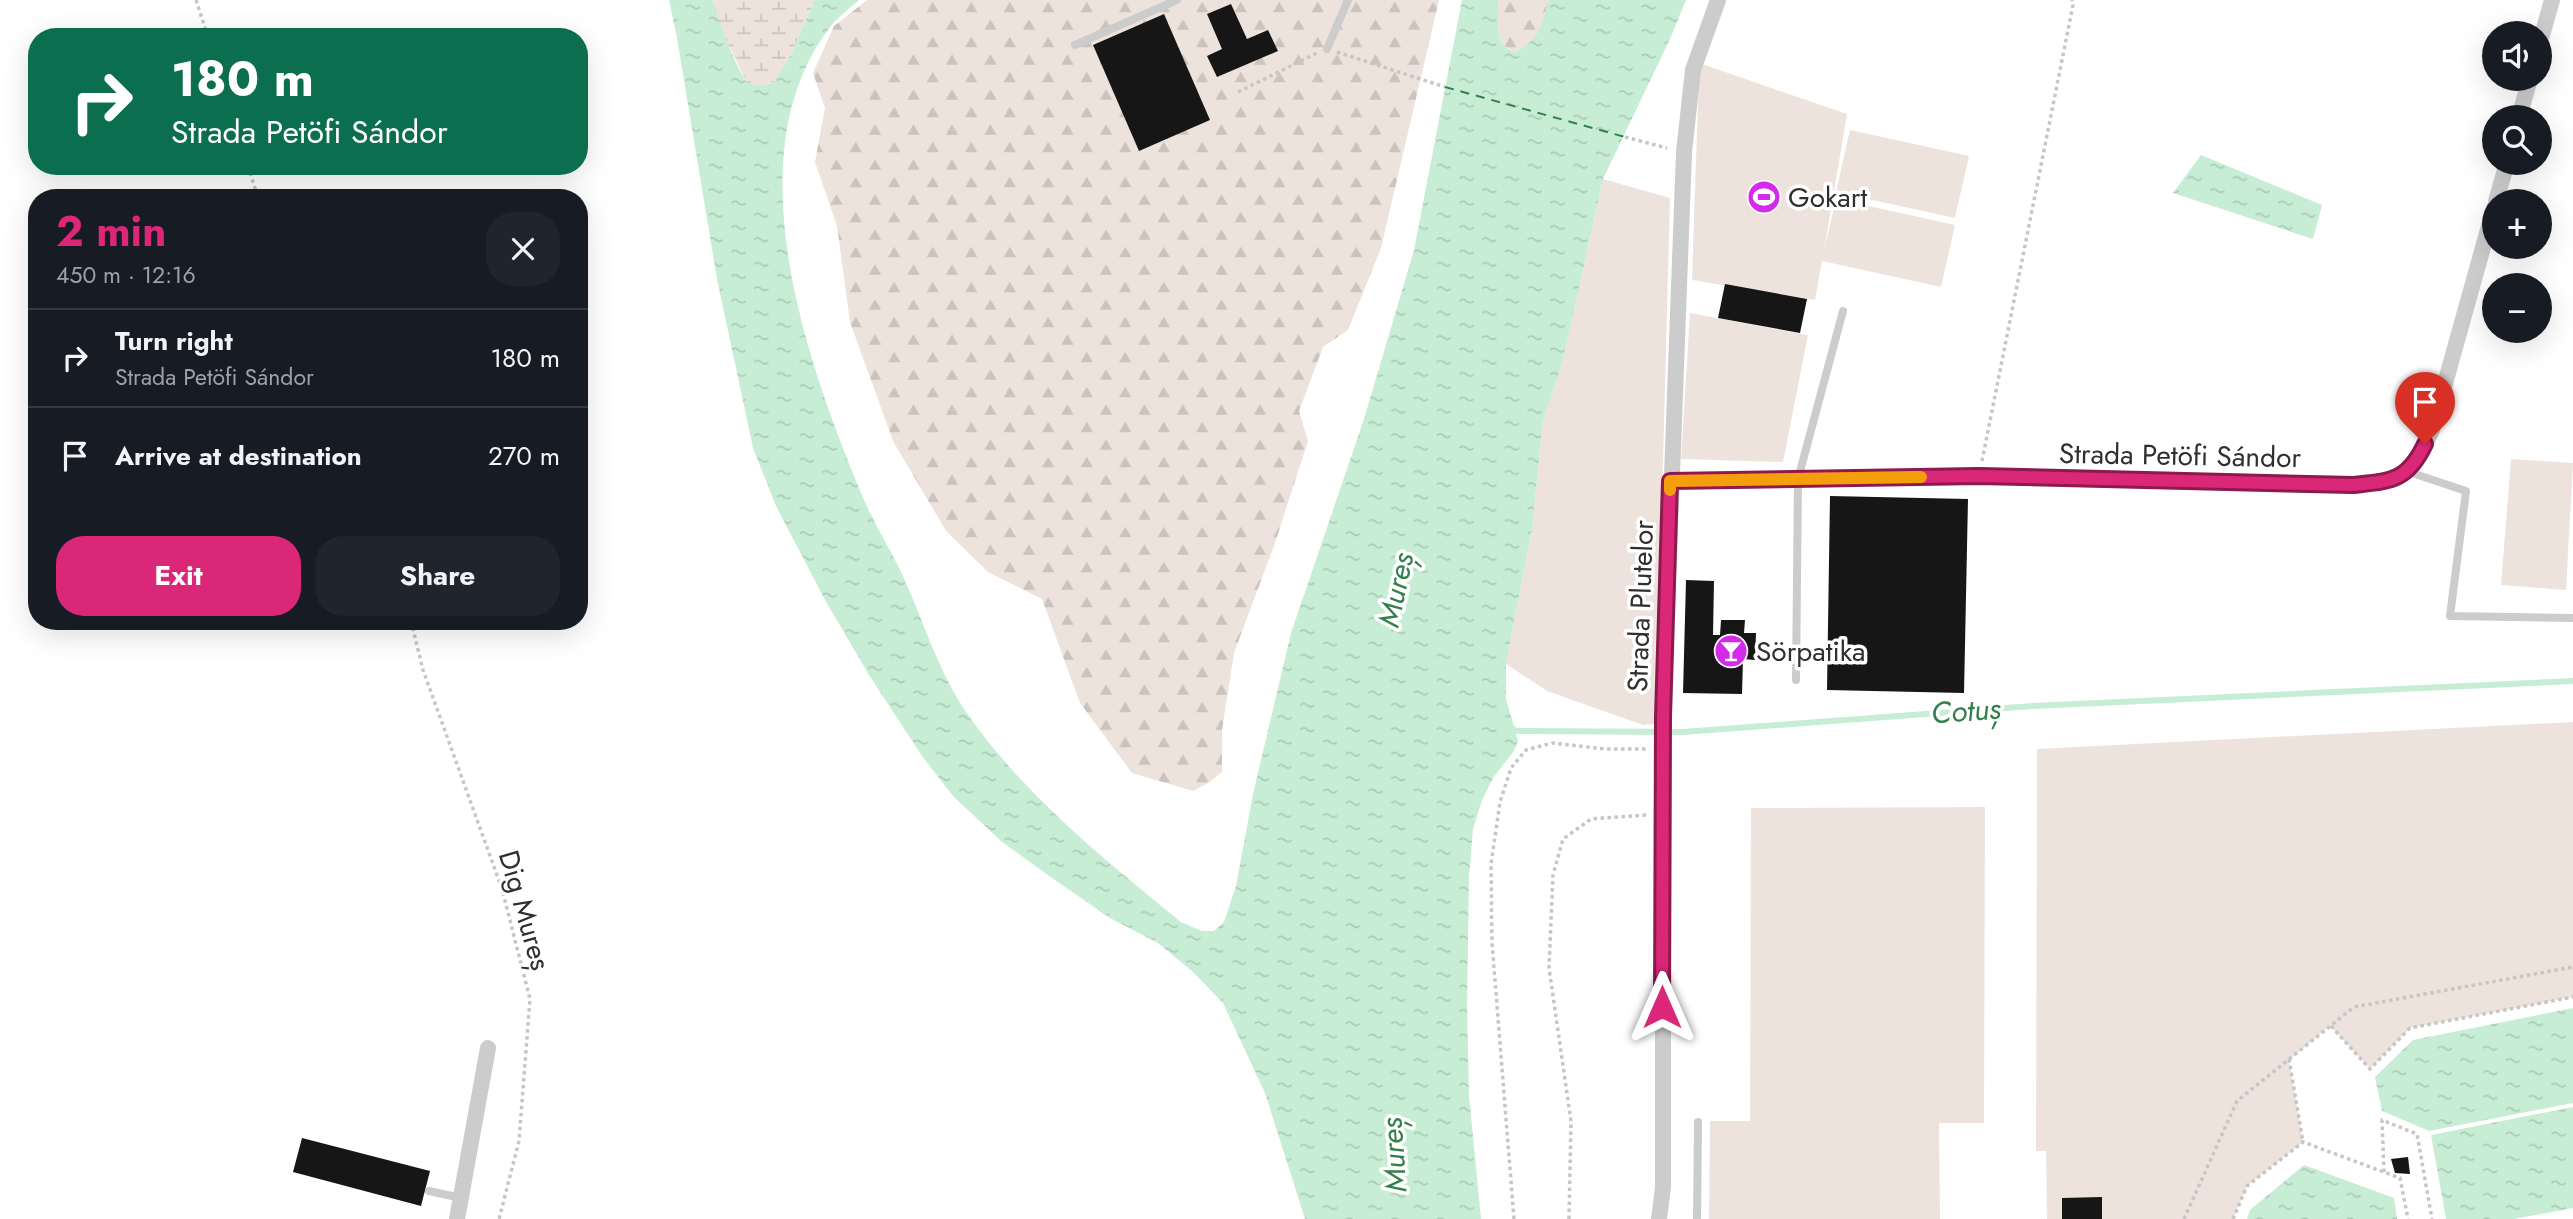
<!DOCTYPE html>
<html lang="en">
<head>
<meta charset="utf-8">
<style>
  body { margin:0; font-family:Jost,sans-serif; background:#20242c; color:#f1f3f6; height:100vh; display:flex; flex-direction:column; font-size:26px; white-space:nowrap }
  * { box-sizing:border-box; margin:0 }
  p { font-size:23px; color:#9ea1a6 }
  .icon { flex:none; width:38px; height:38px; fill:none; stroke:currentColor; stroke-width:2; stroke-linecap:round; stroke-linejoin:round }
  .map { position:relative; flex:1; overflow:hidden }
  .drawer { position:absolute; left:28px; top:189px; width:560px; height:441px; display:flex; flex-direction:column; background:#171b24; border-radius:28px; box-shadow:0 7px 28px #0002 }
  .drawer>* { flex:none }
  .top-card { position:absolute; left:28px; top:28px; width:560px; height:147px; border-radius:28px; box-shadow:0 7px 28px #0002; background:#0b6e4f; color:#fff; overflow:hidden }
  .tools { position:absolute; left:2482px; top:21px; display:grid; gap:14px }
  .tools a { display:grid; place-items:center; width:70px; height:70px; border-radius:50%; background:#171b24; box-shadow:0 7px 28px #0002; font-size:35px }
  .pin { position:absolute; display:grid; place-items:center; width:60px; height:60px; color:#fff; margin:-72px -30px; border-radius:50% 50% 50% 0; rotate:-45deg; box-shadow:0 0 7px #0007 }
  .pin .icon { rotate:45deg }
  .me { position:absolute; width:77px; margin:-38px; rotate:0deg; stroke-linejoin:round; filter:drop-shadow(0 0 5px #0008) }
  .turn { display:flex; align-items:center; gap:24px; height:147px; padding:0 28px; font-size:32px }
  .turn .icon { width:91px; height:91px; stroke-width:2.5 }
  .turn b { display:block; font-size:49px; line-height:60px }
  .round { display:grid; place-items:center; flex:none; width:74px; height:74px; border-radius:28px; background:#20242c }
  .headline { display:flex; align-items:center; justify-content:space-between; height:119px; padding:0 28px }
  h1 { font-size:42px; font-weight:700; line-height:52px; color:#db2777 }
  .action { display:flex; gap:14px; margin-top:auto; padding:14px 28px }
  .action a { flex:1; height:80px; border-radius:28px; background:#db2777; color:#fff; font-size:28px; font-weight:700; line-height:80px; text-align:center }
  .action a+a { background:#20242c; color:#f1f3f6 }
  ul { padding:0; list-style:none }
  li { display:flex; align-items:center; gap:21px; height:98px; padding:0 28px; border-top:2px solid #363941 }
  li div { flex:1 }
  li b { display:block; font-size:26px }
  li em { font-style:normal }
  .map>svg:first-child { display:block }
  .green { fill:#ede3dc }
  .forest { fill:url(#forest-firs) }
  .wetland { fill:url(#wetland-marsh) }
  .water { fill:url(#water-ripples) }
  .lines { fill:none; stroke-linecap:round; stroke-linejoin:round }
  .stream { stroke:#c7edd4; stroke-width:6 }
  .ferry { stroke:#33804d; stroke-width:2; stroke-dasharray:9 7; stroke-linecap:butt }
  .building { fill:#161616 }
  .path { stroke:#c6c6c6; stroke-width:3.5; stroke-dasharray:3.5 3.5; stroke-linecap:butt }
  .service { stroke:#ccc; stroke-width:8 }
  .minor { stroke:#ccc; stroke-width:16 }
  .route-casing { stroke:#8e194d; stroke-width:18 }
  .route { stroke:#db2777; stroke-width:12 }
  .slow { stroke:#f59e0b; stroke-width:12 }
  .labels { text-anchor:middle; stroke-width:7; stroke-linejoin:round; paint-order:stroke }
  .poi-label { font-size:28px; fill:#2f2f2f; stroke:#fff; text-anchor:start }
  .street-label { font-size:28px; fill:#2f2f2f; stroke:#fff }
  .water-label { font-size:30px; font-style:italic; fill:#33804d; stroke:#fff }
</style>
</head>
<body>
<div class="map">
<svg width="2573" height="1219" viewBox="0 0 2573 1219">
  <defs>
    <pattern id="forest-firs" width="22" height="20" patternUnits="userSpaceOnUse" patternTransform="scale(1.75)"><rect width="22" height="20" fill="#ede3dc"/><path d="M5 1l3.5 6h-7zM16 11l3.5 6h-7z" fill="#ccc3bd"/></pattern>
    <pattern id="wetland-marsh" width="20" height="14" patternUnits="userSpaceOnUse" patternTransform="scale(1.75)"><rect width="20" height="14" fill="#ede3dc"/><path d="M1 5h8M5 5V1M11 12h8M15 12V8" fill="none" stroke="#ccc3bd"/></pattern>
    <pattern id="water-ripples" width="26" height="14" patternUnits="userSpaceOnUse" patternTransform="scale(1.75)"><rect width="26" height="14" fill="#c7edd4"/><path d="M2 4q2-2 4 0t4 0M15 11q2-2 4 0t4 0" fill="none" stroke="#abccb6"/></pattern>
  </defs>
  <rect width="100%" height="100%" fill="#fff"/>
  <!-- green -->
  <g class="green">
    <polygon points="1702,64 1847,114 1824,251 1836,199 1955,225 1941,287 1822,261 1815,300 1692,280 1699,71"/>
    <polygon points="1850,130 1969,156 1955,218 1836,192"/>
    <polygon points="1603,179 1670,198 1656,724 1643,725 1547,691 1506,664 1532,529 1543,421 1563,361"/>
    <polygon points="1690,313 1808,335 1783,462 1681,459"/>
    <polygon points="2511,459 2573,463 2566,590 2501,585"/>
    <polygon points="2573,722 2573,997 2410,1028 2370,1069 2330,1026 2289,1060 2303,1142 2247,1186 2233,1219 2047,1219 2046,1151 2036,1151 2037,749"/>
    <polygon points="1985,807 1984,1123 1939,1123 1940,1219 1709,1219 1710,1121 1750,1121 1751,808"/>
  </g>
  <!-- forest -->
  <g class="forest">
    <polygon points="867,0 1439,0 1381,248 1348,330 1323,347 1299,411 1308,441 1274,546 1234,653 1222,730 1222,772 1210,782 1193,791 1132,773 1080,703 1042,599 988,572 946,531 893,441 850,322 837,226 815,162 825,108 813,73 834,26"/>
    <path d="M1498,0h51c-7,23 -11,44 -36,52 -20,-12 -14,-30 -15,-52z"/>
  </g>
  <!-- wetland -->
  <polygon class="wetland" points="712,0 815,0 790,56 773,83 759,86 747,83 723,34"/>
  <!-- water -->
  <g class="water">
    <path d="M669,0h43c10,29 19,57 35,83l12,3 14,-3 17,-27 25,-56h44c-9,8 -20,16 -28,26 -98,125 -26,331 28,462 11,29 28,55 41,82 23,48 38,103 69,146 57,81 136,144 212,206l21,9h12l10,-9 12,-36 17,-92 38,-161 73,-214 50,-169 48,-250h36c1,21 -5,40 15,52 25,-8 29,-29 36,-52h137l-16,39 -67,140 -40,182 -20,60 -11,108 -26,135v35l12,42 -4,10 -21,27 -11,22 -9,29 -4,48 -2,128 2,90 12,124h-176l-40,-126 -42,-90 -31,-32 -34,-28 -48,-25 -58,-40 -50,-36 -49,-46 -31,-40 -53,-81 -44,-75 -49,-94 -23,-58 -36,-169 -40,-241z"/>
    <polygon points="2201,155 2322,205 2313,239 2173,193"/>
    <polygon points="2573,1008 2573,1103 2429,1131 2382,1111 2375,1077 2413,1040"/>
    <polygon points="2573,1107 2573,1208 2514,1219 2446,1219 2431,1135"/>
    <polygon points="2304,1165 2394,1198 2397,1219 2247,1219 2250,1210"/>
  </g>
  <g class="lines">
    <!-- stream -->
    <polyline class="stream" points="1510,727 1516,731 1683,732 2033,706 2573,681"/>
    <!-- ferry -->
    <polyline class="ferry" points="1445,87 1625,137"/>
  </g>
  <!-- building -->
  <g class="building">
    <polygon points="1231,4 1247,39 1268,30 1278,51 1217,77 1207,56 1222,49 1207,14"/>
    <polygon points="1164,14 1210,120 1139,151 1093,45"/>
    <polygon points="1725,284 1807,299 1800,333 1718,318"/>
    <polygon points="1830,496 1968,499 1964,693 1827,690"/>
    <polygon points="1686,580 1714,581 1713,635 1720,635 1721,620 1745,620 1744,633 1756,633 1755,660 1743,659 1742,694 1683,693"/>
    <polygon points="302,1138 430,1171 421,1206 293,1172"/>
    <polygon points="2408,1157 2410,1174 2395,1173 2391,1159"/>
    <polygon points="2102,1197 2102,1219 2062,1219 2062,1198"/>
  </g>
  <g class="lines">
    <!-- path -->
    <g class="path">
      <polyline points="196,0 208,37"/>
      <polyline points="1337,52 1445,87"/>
      <polyline points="1238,92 1317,53"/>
      <polyline points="1625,137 1667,148"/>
      <polyline points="248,166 258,198"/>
      <polyline points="1982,461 2073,5 2072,0"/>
      <polyline points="411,621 423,670 502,889 530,999 519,1141 499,1219"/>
      <polyline points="2331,1026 2370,1069 2410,1028 2573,997"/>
      <polyline points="2289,1059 2303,1142"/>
      <polyline points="2384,1172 2382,1120 2417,1134 2432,1219"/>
      <polyline points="1514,1219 1492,943 1491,864 1500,802 1511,768 1526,750 1552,743 1605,749 1647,749"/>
      <polyline points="1569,1219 1571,1121 1549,968 1553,875 1563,839 1591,819 1647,815"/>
      <polyline points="2184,1219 2237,1101 2354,1007 2573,967"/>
      <polyline points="2233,1219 2247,1186 2303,1142 2400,1178 2408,1219"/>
    </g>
    <!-- service -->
    <g class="service">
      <polyline points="1075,45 1177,0"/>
      <polyline points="1327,49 1348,0"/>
      <polyline points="2406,471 2466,491 2450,616 2573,618"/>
      <polyline points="1796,680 1798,479 1843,311"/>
      <polyline points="429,1191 461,1198"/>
      <polyline points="1697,1219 1698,1122"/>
    </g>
    <!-- minor -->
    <g class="minor">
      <polyline points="2539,46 2552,0"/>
      <polyline points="2519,117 2530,79"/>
      <polyline points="2496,201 2507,163"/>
      <path d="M1670,481l309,-5 374,9c52,-6 56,-7 79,-55l62,-222"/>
      <polyline points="457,1219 488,1048"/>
      <polyline points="1659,1219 1663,1187 1663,717 1684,152 1693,70 1718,0"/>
    </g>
  </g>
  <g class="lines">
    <defs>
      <path id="route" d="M1662,1007l1,-290 7,-236 309,-5 374,9c37,-4 54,-3 72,-41"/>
    </defs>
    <!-- route casing -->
    <use href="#route" class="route-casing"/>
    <!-- route -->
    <use href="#route" class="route"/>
    <!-- slow -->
    <polyline class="slow" points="1670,490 1670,481 1921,477"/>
  </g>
  <!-- icons -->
  <defs>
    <symbol id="stadium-disc" viewBox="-11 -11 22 22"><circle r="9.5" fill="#d32aec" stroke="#fff"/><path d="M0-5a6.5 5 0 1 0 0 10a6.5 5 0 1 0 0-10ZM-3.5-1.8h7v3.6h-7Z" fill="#fff"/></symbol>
    <symbol id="bar-disc" viewBox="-11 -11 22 22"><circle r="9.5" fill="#d32aec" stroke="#fff"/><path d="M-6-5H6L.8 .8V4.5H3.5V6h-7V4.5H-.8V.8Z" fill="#fff"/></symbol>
  </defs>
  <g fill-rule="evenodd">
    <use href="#stadium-disc" x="1745" y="178" width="38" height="38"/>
    <use href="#bar-disc" x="1712" y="632" width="38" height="38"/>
  </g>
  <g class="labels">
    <!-- poi labels -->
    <g class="poi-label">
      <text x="1788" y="207">Gokart</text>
      <text x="1756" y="661">Sörpatika</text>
    </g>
    <!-- street labels -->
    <g class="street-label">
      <text transform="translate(2180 455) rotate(1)" y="10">Strada Petöfi Sándor</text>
      <text transform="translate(1640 606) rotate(-88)" y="10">Strada Plutelor</text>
      <text transform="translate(525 910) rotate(74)" y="10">Dig Mureș</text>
    </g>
    <!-- water labels -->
    <g class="water-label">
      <text transform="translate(1396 590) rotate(-78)" y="10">Mureș</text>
      <text transform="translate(1966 711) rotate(-4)" y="10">Cotuș</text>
      <text transform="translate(1394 1155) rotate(-94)" y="10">Mureș</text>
    </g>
  </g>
</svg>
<div class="tools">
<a><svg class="icon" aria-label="sound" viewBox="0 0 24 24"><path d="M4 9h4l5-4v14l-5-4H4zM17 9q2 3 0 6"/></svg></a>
<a><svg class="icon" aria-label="search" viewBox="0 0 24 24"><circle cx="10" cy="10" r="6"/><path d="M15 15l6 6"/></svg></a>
<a>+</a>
<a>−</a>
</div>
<div class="pin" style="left:2425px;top:444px;background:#d93025"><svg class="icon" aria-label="arrive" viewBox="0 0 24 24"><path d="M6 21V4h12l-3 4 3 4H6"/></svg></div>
<svg class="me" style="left:1662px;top:1007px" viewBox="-20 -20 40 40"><path d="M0-17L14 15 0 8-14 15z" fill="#db2777" stroke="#fff" stroke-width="4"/></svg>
<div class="top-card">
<div class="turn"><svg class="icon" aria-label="right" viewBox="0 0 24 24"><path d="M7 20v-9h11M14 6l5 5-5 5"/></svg><div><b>180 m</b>Strada Petöfi Sándor</div></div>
</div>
<section class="drawer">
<div class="headline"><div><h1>2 min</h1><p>450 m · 12:16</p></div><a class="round"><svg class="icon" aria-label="close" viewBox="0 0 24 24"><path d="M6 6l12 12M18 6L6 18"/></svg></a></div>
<ul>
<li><svg class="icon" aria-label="right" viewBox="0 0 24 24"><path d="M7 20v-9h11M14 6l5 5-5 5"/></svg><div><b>Turn right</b><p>Strada Petöfi Sándor</p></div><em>180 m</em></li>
<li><svg class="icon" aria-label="arrive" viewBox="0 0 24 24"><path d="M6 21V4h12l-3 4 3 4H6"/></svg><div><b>Arrive at destination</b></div><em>270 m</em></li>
</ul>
<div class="action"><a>Exit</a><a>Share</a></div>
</section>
</div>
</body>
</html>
